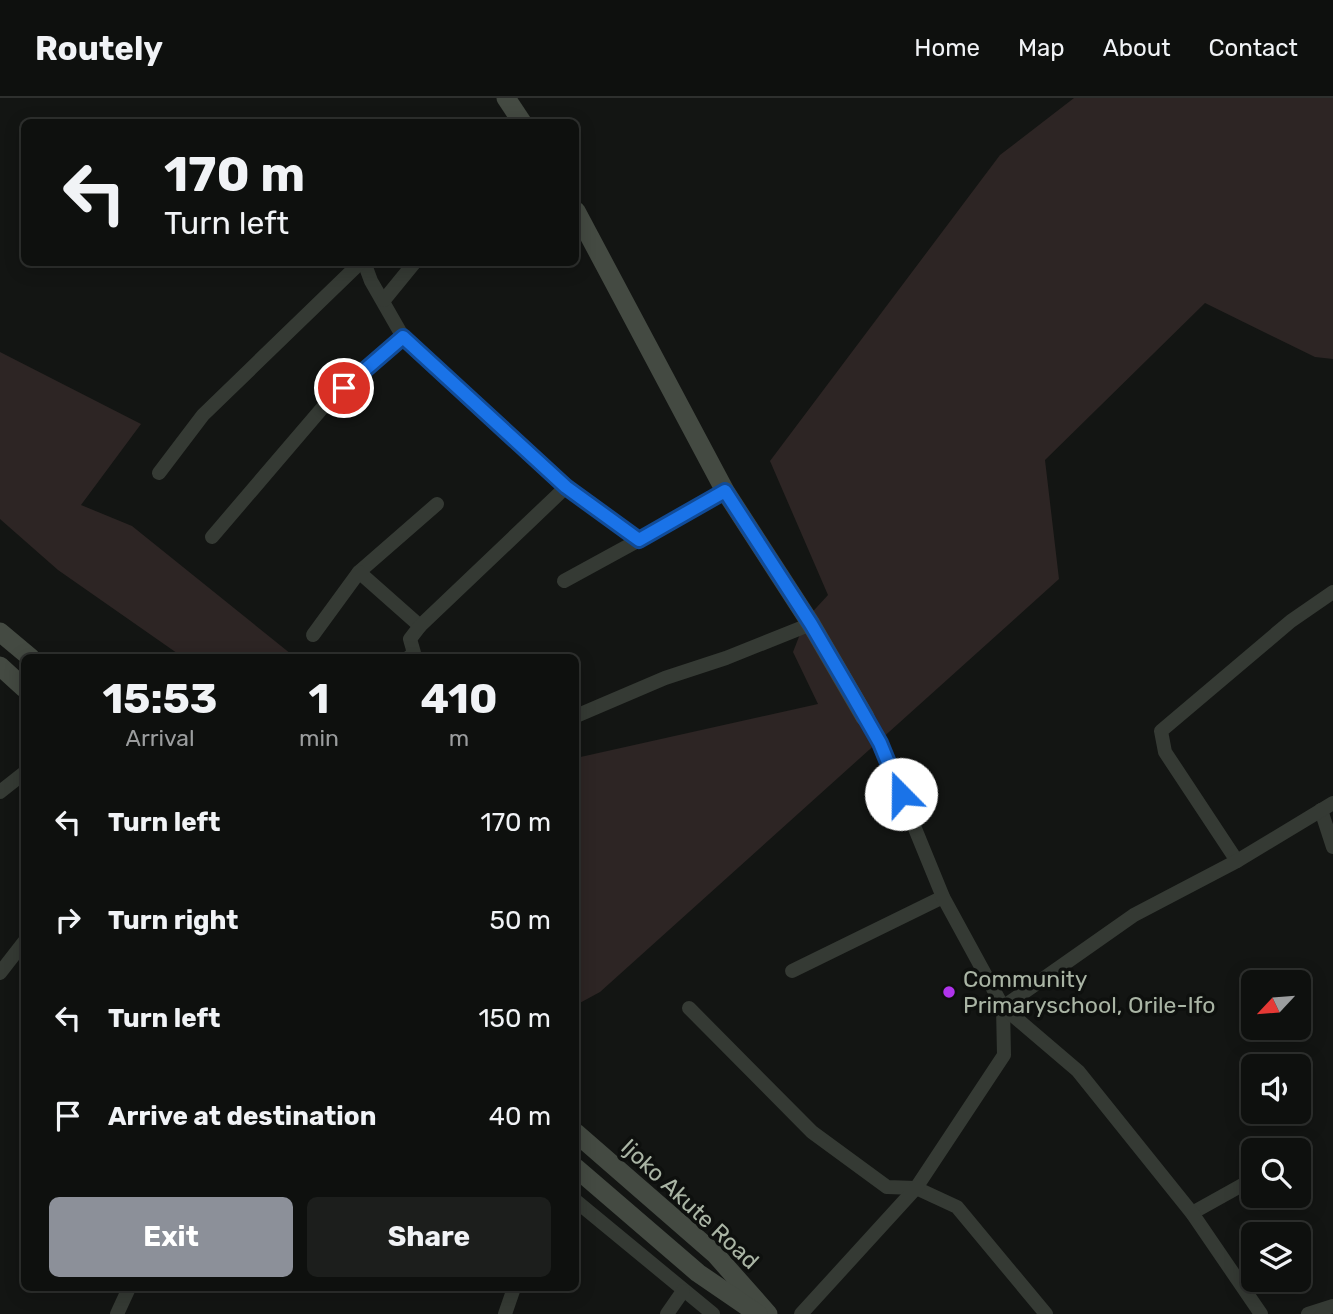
<!DOCTYPE html>
<html lang="en">
<head>
<meta charset="utf-8">
<style>
  body { margin:0; font-family:Rubik,sans-serif; background:#1c1e1c; color:#f1f3f6; height:100vh; display:flex; flex-direction:column; font-size:26px; white-space:nowrap }
  * { box-sizing:border-box; margin:0 }
  p { font-size:23px; color:#9b9d9e }
  .icon { flex:none; width:38px; height:38px; fill:none; stroke:currentColor; stroke-width:2; stroke-linecap:round; stroke-linejoin:round }
  .map { position:relative; flex:1; overflow:hidden }
  .details { position:absolute; left:21px; top:556px; width:558px; height:637px; display:flex; flex-direction:column; background:#0e100e; border-radius:10px; box-shadow:0 4px 18px #0003,0 0 0 2px #2e302e }
  .details>* { flex:none }
  .top-card { position:absolute; left:21px; top:21px; width:558px; height:147px; border-radius:10px; box-shadow:0 4px 18px #0003,0 0 0 2px #2e302e; background:#0e100e; color:#f1f3f6; overflow:hidden }
  .needle { width:46px; rotate:244deg }
  .fabs { position:absolute; left:1241px; top:872px; display:grid; gap:14px }
  .fabs a { display:grid; place-items:center; width:70px; height:70px; border-radius:10px; background:#0e100e; box-shadow:0 4px 18px #0003,0 0 0 2px #2e302e; font-size:35px }
  .pin { position:absolute; display:grid; place-items:center; width:60px; height:60px; color:#fff; margin:-30px; border:4px solid #fff; border-radius:50%; box-shadow:0 2px 7px #0007 }
  .me { position:absolute; width:77px; margin:-38px; rotate:338deg; stroke-linejoin:round; filter:drop-shadow(0 0 5px #0008) }
  .turn { display:flex; align-items:center; gap:24px; height:147px; padding:0 28px; font-size:32px }
  .turn .icon { width:91px; height:91px; stroke-width:2.5 }
  .turn b { display:block; font-size:49px; line-height:60px }
  .eta { display:flex; justify-content:space-evenly; align-items:center; height:119px; text-align:center }
  .eta b { font-size:42px; font-weight:700; line-height:49px }
  .primary-button { display:flex; gap:14px; margin-top:auto; padding:14px 28px }
  .primary-button a { flex:1; height:80px; border-radius:10px; background:#8c9099; color:#fff; font-size:28px; font-weight:700; line-height:80px; text-align:center }
  .primary-button a+a { background:#1c1e1c; color:#f1f3f6 }
  ul { padding:0; list-style:none }
  li { display:flex; align-items:center; gap:21px; height:98px; padding:0 28px }
  li div { flex:1 }
  li b { display:block; font-size:26px }
  li em { font-style:normal }
  header { display:flex; align-items:center; gap:42px; box-sizing:border-box; height:98px; padding:0 35px; background:#0e100e; border-bottom:2px solid #2e302e }
  header strong { font-size:33px }
  nav { display:flex; gap:38px; margin-inline-start:auto; font-size:24px }
  .map>svg:first-child { display:block }
  .green { fill:#2d2524 }
  .lines { fill:none; stroke-linecap:round; stroke-linejoin:round }
  .street { stroke:#353a34; stroke-width:14 }
  .secondary { stroke:#444a42; stroke-width:19 }
  .route-casing { stroke:#114b97; stroke-width:18 }
  .route { stroke:#1a73e8; stroke-width:12 }
  .poi-dot { fill:#b034ec; stroke:#0e100e; stroke-width:2.5 }
  .labels { text-anchor:middle; stroke-width:7; stroke-linejoin:round; paint-order:stroke }
  .poi-label { font-size:23px; fill:#aab5a5; stroke:#0e100e; text-anchor:start }
  .street-label { font-size:23px; fill:#aab5a5; stroke:#0e100e }
</style>
</head>
<body>
<header>
<strong>Routely</strong>
<nav><a>Home</a><a>Map</a><a>About</a><a>Contact</a></nav>
</header>
<div class="map">
<svg width="1333" height="1216" viewBox="0 0 1333 1216">
  <rect width="100%" height="100%" fill="#131513"/>
  <!-- green -->
  <g class="green">
    <polygon points="1074,0 1333,0 1333,261 1315,259 1205,205 1045,362 1059,481 600,894 576,907 576,660 818,606 793,554 806,521 828,497 770,363 1000,57"/>
    <polygon points="0,254 141,326 81,407 132,428 296,560 184,560 58,472 0,421"/>
  </g>
  <g class="lines">
    <!-- street -->
    <g class="street">
      <polyline points="364,164 371,183 403,239 566,389 639,442 725,393"/>
      <polyline points="384,202 415,164"/>
      <polyline points="159,375 203,317 361,164"/>
      <polyline points="212,439 324,308 403,239"/>
      <polyline points="359,474 437,406"/>
      <polyline points="564,483 639,442"/>
      <polyline points="313,537 359,474 420,528"/>
      <polyline points="408,560 414,555 410,541 420,528 566,389"/>
      <polyline points="576,618 665,580 726,560 811,526"/>
      <polyline points="0,694 24,675"/>
      <polyline points="1321,712 1333,749"/>
      <polyline points="1237,763 1165,654 1161,633 1291,523 1333,494"/>
      <polyline points="792,873 943,799"/>
      <polyline points="0,875 24,844"/>
      <polyline points="689,910 812,1034 887,1089 916,1090 957,1109 1046,1216"/>
      <polyline points="576,1103 713,1216"/>
      <polyline points="1192,1115 1253,1081"/>
      <polyline points="117,1216 129,1190"/>
      <polyline points="505,1216 514,1190"/>
      <polyline points="667,1216 683,1193"/>
      <polyline points="801,1216 916,1090 1004,957 1003,909 943,799 880,645 865,619"/>
      <polyline points="1261,1216 1192,1115 1078,973 1003,909 1134,817 1237,763 1333,705"/>
      <polyline points="1308,1216 1333,1208"/>
    </g>
    <!-- secondary -->
    <g class="secondary">
      <polyline points="506,0 522,24"/>
      <polyline points="576,113 725,393 811,526 865,619"/>
      <polyline points="0,534 31,560"/>
      <polyline points="0,568 24,590"/>
      <polyline points="576,1035 715,1156 768,1216"/>
      <polyline points="576,1070 698,1175 758,1216"/>
    </g>
  </g>
  <g class="lines">
    <defs>
      <polyline id="route" points="344,290 403,239 566,389 639,442 725,393 811,526 852,596 880,645 901,696"/>
    </defs>
    <!-- route casing -->
    <use href="#route" class="route-casing"/>
    <!-- route -->
    <use href="#route" class="route"/>
  </g>
  <!-- markers -->
  <circle class="poi-dot" cx="949" cy="894" r="7"/>
  <g class="labels">
    <!-- poi labels -->
    <g class="poi-label">
      <text x="963" y="889">Community<tspan x="963" dy="26">Primaryschool, Orile-Ifo</tspan></text>
    </g>
    <!-- street labels -->
    <g class="street-label">
      <text transform="translate(690 1106) rotate(43)" y="8">Ijoko Akute Road</text>
    </g>
  </g>
</svg>
<div class="fabs">
<a><svg class="needle" viewBox="-14 -14 28 28"><path d="M0-13l5 13h-10z" fill="#e53935"/><path d="M0 13l5-13h-10z" fill="#9b9d9e"/></svg></a>
<a><svg class="icon" aria-label="sound" viewBox="0 0 24 24"><path d="M4 9h4l5-4v14l-5-4H4zM17 9q2 3 0 6"/></svg></a>
<a><svg class="icon" aria-label="search" viewBox="0 0 24 24"><circle cx="10" cy="10" r="6"/><path d="M15 15l6 6"/></svg></a>
<a><svg class="icon" aria-label="layers" viewBox="0 0 24 24"><path d="M12 4l9 5-9 5-9-5zM3 14l9 5 9-5"/></svg></a>
</div>
<div class="pin" style="left:344px;top:290px;background:#d93025"><svg class="icon" aria-label="arrive" viewBox="0 0 24 24"><path d="M6 21V4h12l-3 4 3 4H6"/></svg></div>
<svg class="me" style="left:901px;top:696px" viewBox="-20 -20 40 40"><circle r="19" fill="#fff"/><path d="M0-13L10 11 0 6-10 11z" fill="#1a73e8"/></svg>
<div class="top-card">
<div class="turn"><svg class="icon" aria-label="left" viewBox="0 0 24 24"><path d="M17 20v-9H6M10 6l-5 5 5 5"/></svg><div><b>170 m</b>Turn left</div></div>
</div>
<section class="details">
<div class="eta">
<div><b>15:53</b><p>Arrival</p></div>
<div><b>1</b><p>min</p></div>
<div><b>410</b><p>m</p></div>
</div>
<ul>
<li><svg class="icon" aria-label="left" viewBox="0 0 24 24"><path d="M17 20v-9H6M10 6l-5 5 5 5"/></svg><div><b>Turn left</b></div><em>170 m</em></li>
<li><svg class="icon" aria-label="right" viewBox="0 0 24 24"><path d="M7 20v-9h11M14 6l5 5-5 5"/></svg><div><b>Turn right</b></div><em>50 m</em></li>
<li><svg class="icon" aria-label="left" viewBox="0 0 24 24"><path d="M17 20v-9H6M10 6l-5 5 5 5"/></svg><div><b>Turn left</b></div><em>150 m</em></li>
<li><svg class="icon" aria-label="arrive" viewBox="0 0 24 24"><path d="M6 21V4h12l-3 4 3 4H6"/></svg><div><b>Arrive at destination</b></div><em>40 m</em></li>
</ul>
<div class="primary-button"><a>Exit</a><a>Share</a></div>
</section>
</div>
</body>
</html>
